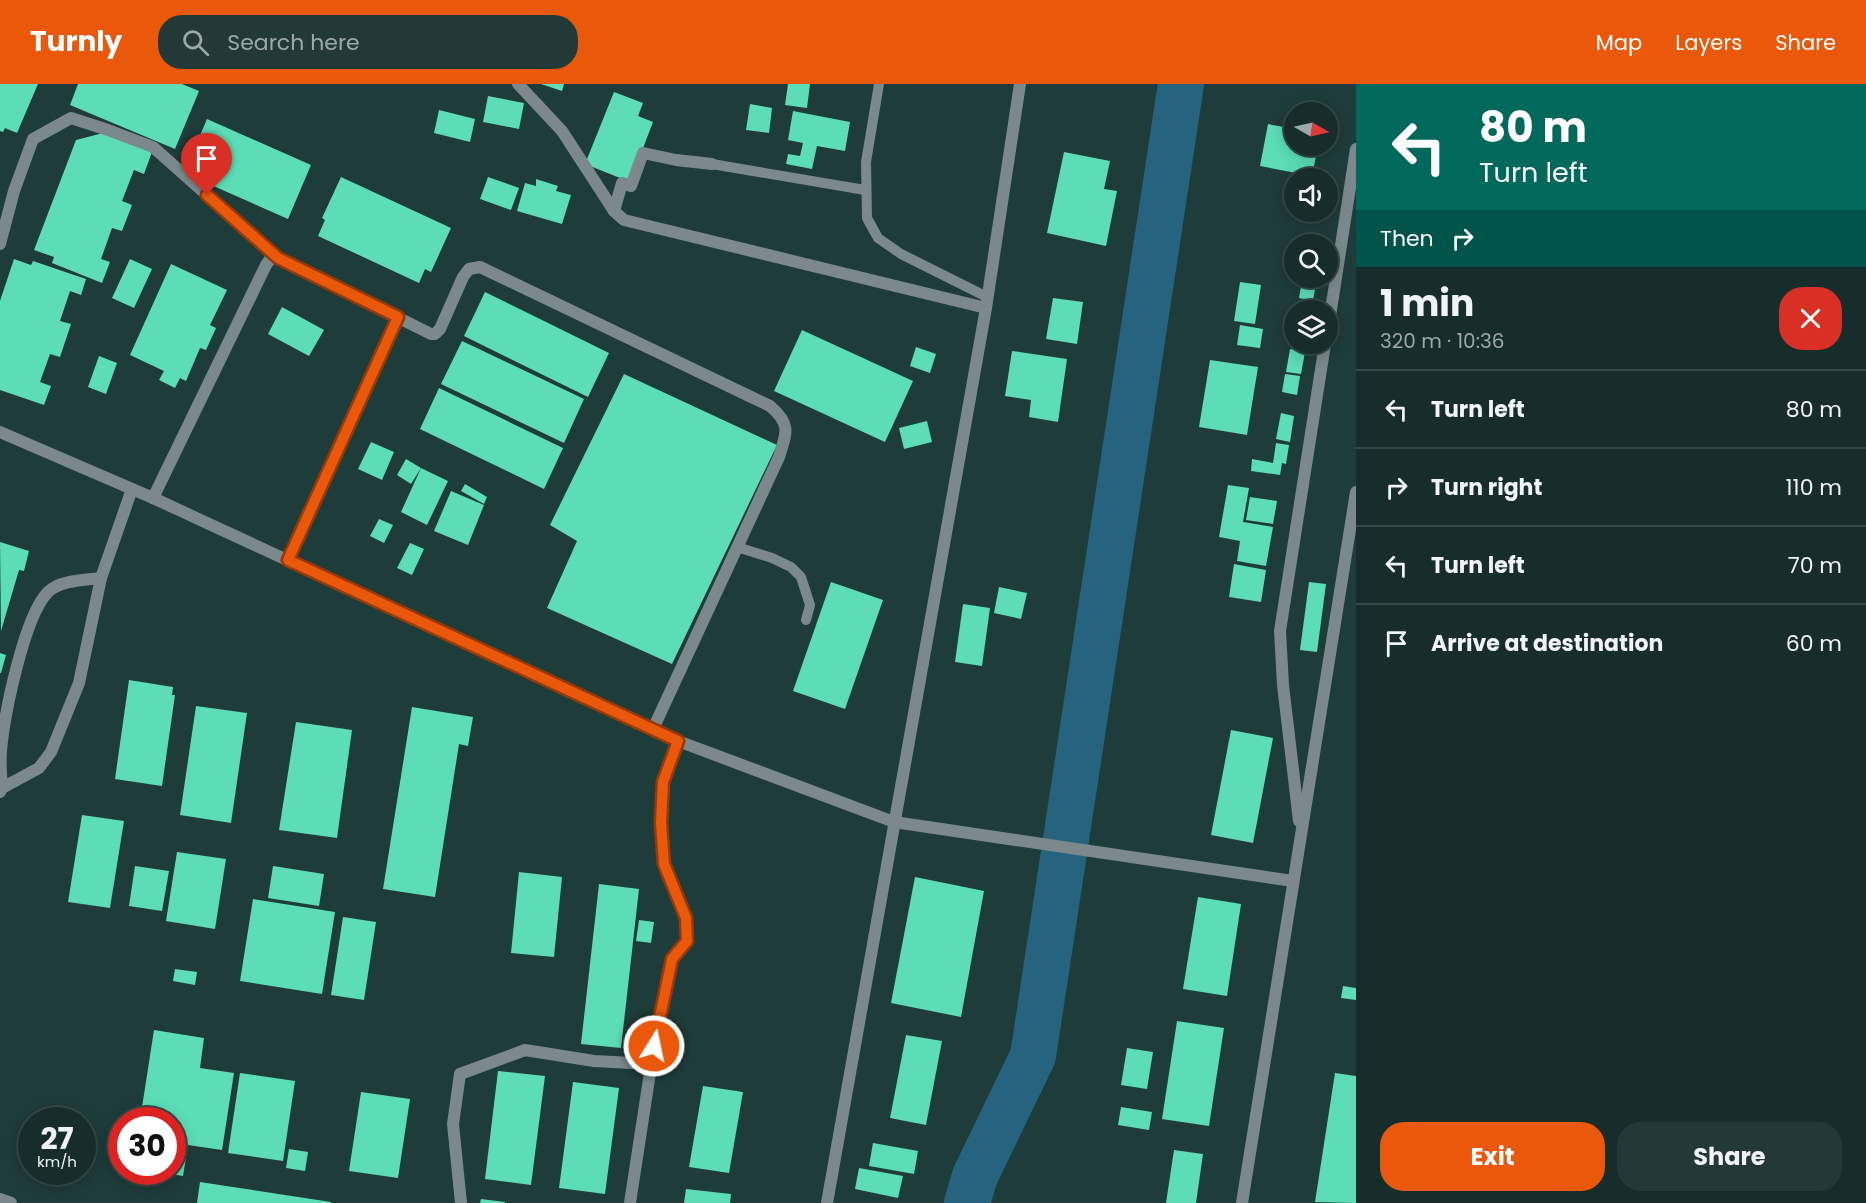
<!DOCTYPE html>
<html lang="en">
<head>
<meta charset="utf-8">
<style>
  body { margin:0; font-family:Poppins,sans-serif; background:#233938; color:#f1f3f6; height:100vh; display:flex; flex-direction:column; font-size:22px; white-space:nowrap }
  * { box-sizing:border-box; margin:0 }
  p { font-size:20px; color:#9ea8a9 }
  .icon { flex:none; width:33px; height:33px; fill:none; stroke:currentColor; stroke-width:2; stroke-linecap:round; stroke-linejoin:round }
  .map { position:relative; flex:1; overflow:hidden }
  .details { display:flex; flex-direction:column; background:#162d2c; width:510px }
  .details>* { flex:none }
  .guide { background:#00695c; color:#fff; overflow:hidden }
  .needle { width:39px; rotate:99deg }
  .fabs { position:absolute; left:1284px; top:18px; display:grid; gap:12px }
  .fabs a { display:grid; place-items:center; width:54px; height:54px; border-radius:50%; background:#162d2c; box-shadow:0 3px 15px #0003,0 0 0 2px #354948; font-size:30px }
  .speed { position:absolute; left:18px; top:1023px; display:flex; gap:12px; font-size:30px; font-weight:700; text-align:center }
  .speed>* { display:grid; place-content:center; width:78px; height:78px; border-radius:50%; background:#162d2c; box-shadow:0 3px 15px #0003,0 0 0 2px #354948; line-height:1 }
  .speed small { font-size:15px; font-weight:400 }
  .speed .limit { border:9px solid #d22; background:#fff; color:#111 }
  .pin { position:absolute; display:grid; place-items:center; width:51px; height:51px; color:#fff; margin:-62px -26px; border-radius:50% 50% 50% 0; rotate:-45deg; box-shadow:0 0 6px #0007 }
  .pin .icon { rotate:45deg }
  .me { position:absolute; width:66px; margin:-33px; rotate:10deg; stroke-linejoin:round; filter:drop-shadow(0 0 4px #0008) }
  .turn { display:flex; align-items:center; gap:21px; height:126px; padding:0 24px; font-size:27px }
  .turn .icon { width:78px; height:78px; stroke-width:2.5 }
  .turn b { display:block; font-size:42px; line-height:51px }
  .then { display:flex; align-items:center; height:57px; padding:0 24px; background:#0003; gap:12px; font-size:22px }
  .round { display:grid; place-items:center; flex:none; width:63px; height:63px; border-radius:24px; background:#233938 }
  .headline { display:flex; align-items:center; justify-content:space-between; height:102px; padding:0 24px }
  h1 { font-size:36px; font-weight:700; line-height:45px }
  .button { display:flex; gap:12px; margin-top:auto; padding:12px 24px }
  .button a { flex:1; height:69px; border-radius:24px; background:#ea580c; color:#fff; font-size:24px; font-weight:700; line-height:69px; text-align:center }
  .button a+a { background:#233938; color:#f1f3f6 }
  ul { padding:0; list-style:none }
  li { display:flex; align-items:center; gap:18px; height:78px; padding:0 24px; border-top:2px solid #354948 }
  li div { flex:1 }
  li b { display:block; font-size:22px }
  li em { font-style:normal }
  header { display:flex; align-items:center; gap:36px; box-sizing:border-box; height:84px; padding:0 30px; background:#ea580c; color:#fff }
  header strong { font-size:28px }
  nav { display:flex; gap:33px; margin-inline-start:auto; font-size:21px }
  .search { width:420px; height:54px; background:#233938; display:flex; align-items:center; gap:15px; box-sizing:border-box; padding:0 21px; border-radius:24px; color:#9ea8a9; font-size:22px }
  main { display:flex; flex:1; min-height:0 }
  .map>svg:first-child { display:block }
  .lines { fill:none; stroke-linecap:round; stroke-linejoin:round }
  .river { stroke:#26637f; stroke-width:46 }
  .building { fill:#5cddb5 }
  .service { stroke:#7b898c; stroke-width:10 }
  .minor { stroke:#7b898c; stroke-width:12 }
  .tertiary { stroke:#7b898c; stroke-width:12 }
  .route-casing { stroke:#983908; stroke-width:15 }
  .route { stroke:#ea580c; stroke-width:10 }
</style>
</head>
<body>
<header>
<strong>Turnly</strong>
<div class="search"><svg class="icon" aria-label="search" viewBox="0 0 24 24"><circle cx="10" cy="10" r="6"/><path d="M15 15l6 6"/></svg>Search here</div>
<nav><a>Map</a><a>Layers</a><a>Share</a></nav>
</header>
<main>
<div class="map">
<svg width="1356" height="1119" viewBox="0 0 1356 1119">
  <rect width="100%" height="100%" fill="#1e3c3a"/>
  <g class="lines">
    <!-- river -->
    <polyline class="river" points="967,1119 975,1092 1033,972 1181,0"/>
  </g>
  <!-- building -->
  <g class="building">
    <polygon points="0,0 38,0 17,49 5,44 3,48 0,47"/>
    <polygon points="78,0 182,0 199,7 175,65 70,21"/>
    <polygon points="541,0 564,0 562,7"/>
    <polygon points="788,0 810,0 807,24 785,21"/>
    <polygon points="614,8 643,19 638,32 653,38 630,98 585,80"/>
    <polygon points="488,12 524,19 519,45 483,38"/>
    <polygon points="750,20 772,24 769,49 746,46"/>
    <polygon points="439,26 475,35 470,58 434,49"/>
    <polygon points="793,27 850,38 845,67 817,62 812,85 786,80 788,70 800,72 803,59 788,56"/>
    <polygon points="207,35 311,81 288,135 184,89"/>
    <polygon points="1268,40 1294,45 1294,62 1318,62 1312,92 1260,82"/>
    <polygon points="103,49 152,68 144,90 134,86 122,117 132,121 122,147 112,144 101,175 110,178 102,199 52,179 54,173 34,166 76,56"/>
    <polygon points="1064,68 1110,77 1104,105 1117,107 1106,162 1047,149"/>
    <polygon points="341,93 451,144 431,188 425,185 419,199 318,152 325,136 322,134"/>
    <polygon points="488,93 519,104 511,126 480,115"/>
    <polygon points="536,95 558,102 556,107 571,111 562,140 517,127 525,99 536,102"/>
    <polygon points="14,175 31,181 33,177 86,195 81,211 70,207 60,237 71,240 60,273 50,270 40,298 51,302 44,321 0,306 0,217"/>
    <polygon points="130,175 152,185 134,224 112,214"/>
    <polygon points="171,180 227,206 210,241 216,244 206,266 200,264 186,297 180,294 175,304 159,296 164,287 130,271"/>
    <polygon points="1302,197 1316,199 1313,217 1299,214"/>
    <polygon points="1240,198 1261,201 1255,240 1234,237"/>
    <polygon points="485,208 609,269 588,313 464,252"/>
    <polygon points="1053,214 1083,218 1077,260 1046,255"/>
    <polygon points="1298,218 1313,221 1312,226 1296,226"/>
    <polygon points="282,223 324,246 309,272 268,250"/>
    <polygon points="1240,241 1263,245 1260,264 1237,261"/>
    <polygon points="802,246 913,297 885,358 774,307"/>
    <polygon points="462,257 584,315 564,359 441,300"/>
    <polygon points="916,263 936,270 930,289 910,282"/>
    <polygon points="1290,265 1305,268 1301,290 1286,288"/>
    <polygon points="1012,267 1067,275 1058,338 1029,333 1031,316 1005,312"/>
    <polygon points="99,272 117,279 106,310 88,303"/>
    <polygon points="1210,276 1258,283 1247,351 1199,343"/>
    <polygon points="624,290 777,361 672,580 547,524 577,457 550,441"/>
    <polygon points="1285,290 1300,292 1297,311 1282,308"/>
    <polygon points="439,304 563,364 544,405 420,345"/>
    <polygon points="1281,329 1294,332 1290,358 1276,355"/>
    <polygon points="927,337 932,358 904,365 899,344"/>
    <polygon points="371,358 394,368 382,396 358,385"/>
    <polygon points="1276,359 1289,361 1286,380 1282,379 1280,391 1251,387 1252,375 1273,379"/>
    <polygon points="406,375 421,384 411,400 397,391"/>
    <polygon points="421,384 448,397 427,441 401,428"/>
    <polygon points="465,400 487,413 484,420 461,407"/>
    <polygon points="1228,401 1249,404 1243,438 1273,443 1266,482 1237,477 1240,457 1219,453"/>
    <polygon points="451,407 484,421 468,461 434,447"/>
    <polygon points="1250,413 1277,417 1273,440 1246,436"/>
    <polygon points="379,435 393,441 384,459 370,452"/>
    <polygon points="0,458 29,467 24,487 19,486 1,547"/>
    <polygon points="410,459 424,465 412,491 397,484"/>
    <polygon points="1234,480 1266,486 1261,518 1229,513"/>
    <polygon points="831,498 883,516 845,625 793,607"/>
    <polygon points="1309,498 1326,500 1317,568 1300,566"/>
    <polygon points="999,503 1027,509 1021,535 994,529"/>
    <polygon points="963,520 990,524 982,582 955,578"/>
    <polygon points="0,569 6,571 1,589 0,589"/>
    <polygon points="129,596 173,603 172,611 175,611 162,702 115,695"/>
    <polygon points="196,622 247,629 231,739 180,731"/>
    <polygon points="412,623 473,633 468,662 459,660 435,813 383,805"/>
    <polygon points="296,638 352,646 337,754 279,746"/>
    <polygon points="1231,646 1273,654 1253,759 1211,751"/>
    <polygon points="82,731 124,737 110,824 68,818"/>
    <polygon points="177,768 226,775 215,845 166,837"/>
    <polygon points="135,782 169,787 162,827 129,822"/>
    <polygon points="273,782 324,790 319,822 268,814"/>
    <polygon points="519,788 562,793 554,873 511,869"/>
    <polygon points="915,793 984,807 961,933 891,919"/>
    <polygon points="599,800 639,805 621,964 581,960"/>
    <polygon points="1198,813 1241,820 1227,912 1183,905"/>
    <polygon points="253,815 335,828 322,910 240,897"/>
    <polygon points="343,833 376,838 364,916 331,911"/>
    <polygon points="639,836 654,838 651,859 636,857"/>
    <polygon points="175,885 197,888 195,901 173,897"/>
    <polygon points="1343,902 1356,904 1356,916 1341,914"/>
    <polygon points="1177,937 1224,944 1209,1042 1162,1035"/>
    <polygon points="154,946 204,954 200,984 234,989 222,1066 188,1061 183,1092 164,1089 172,1088 172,1036 140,1036"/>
    <polygon points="906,951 942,957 926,1041 890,1034"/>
    <polygon points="1127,964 1153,968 1147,1005 1121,1001"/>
    <polygon points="498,987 545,992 531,1101 485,1095"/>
    <polygon points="240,989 295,997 283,1077 228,1069"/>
    <polygon points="1335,989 1356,992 1356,1119 1315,1118"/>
    <polygon points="573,998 619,1004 605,1110 559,1104"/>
    <polygon points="703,1002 743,1008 729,1089 689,1083"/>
    <polygon points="361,1008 410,1015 398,1094 349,1087"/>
    <polygon points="1121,1023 1152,1028 1149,1046 1118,1041"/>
    <polygon points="873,1059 918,1067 914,1090 869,1082"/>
    <polygon points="289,1065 308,1068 305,1087 286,1084"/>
    <polygon points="1174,1066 1203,1070 1196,1119 1166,1119"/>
    <polygon points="859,1084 903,1092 898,1114 855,1105"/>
    <polygon points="200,1098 331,1118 331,1119 197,1119"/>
    <polygon points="686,1105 731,1110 730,1119 684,1119"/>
    <polygon points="481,1115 505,1118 505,1119 480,1119"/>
  </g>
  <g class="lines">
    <!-- service -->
    <g class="service">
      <polyline points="879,0 866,78 867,134 878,154 901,170 987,213"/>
      <polyline points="712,80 865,106"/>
      <polyline points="737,463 772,474 791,483 801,493 810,521 806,536"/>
    </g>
    <!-- minor -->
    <g class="minor">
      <polyline points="518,0 562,47 614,127 624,136 986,224"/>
      <polyline points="614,127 622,99 631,102 643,69 676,76 712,80"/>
      <polyline points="0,160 14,107 33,55 71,34 108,46 153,63 278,174"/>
      <polyline points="1328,245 1356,65"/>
      <polyline points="0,348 153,414 678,657 894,738 1293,797"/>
      <path d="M153,414l113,-233 5,-7h7l153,76h4l5,-5 23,-52 6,-8 11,-2 290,139c21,18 17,26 9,51l-126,272"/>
      <polyline points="288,476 398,233"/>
      <path d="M2,704c-1,-12 -2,-25 -1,-37 3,-35 23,-135 47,-159 12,-12 38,-12 53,-14"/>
      <polyline points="0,708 2,704 39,684 51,668 79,599 101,494 132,405"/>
      <polyline points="1299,737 1283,601 1280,547 1325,260"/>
      <polyline points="0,1115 11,1119"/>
      <polyline points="461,1119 453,1040 460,990 525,966 594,977 651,980"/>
      <polyline points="630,1119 657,943 672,875 687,857 686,834 664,780 661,739 663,698 678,657"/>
      <polyline points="1242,1119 1356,408"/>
    </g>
    <!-- tertiary -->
    <polyline class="tertiary" points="827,1119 986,224 1020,0"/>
  </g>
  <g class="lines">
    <defs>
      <polyline id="route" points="207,111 278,174 398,233 288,476 678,657 663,698 661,739 664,780 686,834 687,857 672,875 654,962"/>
    </defs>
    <!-- route casing -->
    <use href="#route" class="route-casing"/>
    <!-- route -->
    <use href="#route" class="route"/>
  </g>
</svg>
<div class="fabs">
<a><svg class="needle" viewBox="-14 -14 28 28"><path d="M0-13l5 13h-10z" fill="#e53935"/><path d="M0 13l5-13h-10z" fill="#9ea8a9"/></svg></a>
<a><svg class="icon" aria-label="sound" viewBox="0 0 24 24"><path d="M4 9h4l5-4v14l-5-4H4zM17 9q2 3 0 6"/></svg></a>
<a><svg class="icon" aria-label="search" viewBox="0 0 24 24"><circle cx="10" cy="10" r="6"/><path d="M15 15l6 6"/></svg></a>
<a><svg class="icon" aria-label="layers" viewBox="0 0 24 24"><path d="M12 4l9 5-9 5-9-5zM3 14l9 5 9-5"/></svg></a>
</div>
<div class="speed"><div>27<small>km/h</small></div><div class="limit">30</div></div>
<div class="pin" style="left:207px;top:111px;background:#d93025"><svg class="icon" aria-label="arrive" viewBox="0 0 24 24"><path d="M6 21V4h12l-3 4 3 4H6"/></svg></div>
<svg class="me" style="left:654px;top:962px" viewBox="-20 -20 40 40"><circle r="17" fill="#ea580c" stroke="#fff" stroke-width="3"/><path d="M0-11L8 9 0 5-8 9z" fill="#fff"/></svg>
</div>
<section class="details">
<div class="guide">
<div class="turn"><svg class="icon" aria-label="left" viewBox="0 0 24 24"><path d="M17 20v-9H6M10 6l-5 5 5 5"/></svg><div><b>80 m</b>Turn left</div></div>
<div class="then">Then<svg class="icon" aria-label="right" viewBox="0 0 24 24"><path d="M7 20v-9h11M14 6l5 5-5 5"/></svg></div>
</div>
<div class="headline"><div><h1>1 min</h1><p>320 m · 10:36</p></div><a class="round" style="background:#d93025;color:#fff"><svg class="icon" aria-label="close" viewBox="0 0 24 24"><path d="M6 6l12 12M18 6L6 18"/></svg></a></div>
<ul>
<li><svg class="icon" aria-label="left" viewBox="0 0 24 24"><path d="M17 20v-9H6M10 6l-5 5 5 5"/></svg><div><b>Turn left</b></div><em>80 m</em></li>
<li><svg class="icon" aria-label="right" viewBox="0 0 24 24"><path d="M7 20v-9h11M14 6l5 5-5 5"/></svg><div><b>Turn right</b></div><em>110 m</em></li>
<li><svg class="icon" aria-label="left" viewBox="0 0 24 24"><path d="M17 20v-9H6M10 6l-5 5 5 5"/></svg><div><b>Turn left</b></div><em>70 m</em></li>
<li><svg class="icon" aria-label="arrive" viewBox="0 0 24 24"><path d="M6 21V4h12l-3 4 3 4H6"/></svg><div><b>Arrive at destination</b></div><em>60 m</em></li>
</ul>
<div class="button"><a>Exit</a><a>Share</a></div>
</section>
</main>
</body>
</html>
